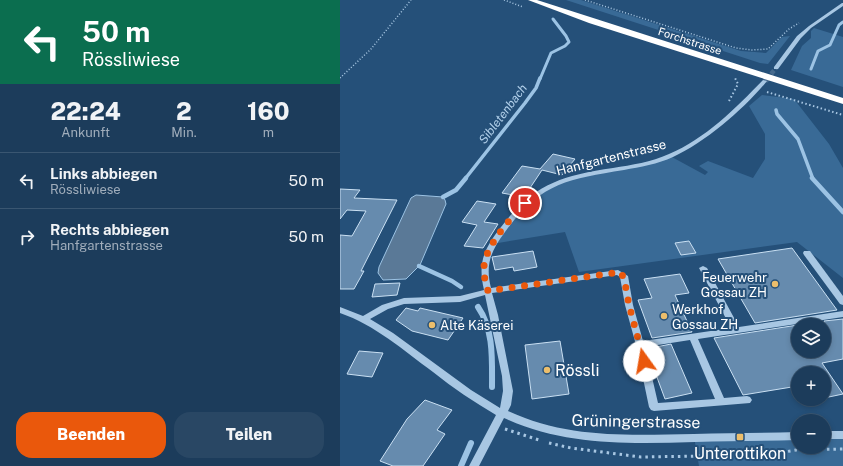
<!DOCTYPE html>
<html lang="de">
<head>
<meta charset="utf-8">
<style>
  body { margin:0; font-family:"Public Sans",sans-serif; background:#294764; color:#f1f3f6; height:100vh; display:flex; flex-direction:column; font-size:15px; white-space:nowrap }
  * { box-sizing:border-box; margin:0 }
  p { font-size:13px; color:#a0adbb }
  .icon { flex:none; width:22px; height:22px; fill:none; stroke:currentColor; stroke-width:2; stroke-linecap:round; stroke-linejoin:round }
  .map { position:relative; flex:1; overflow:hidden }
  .details { display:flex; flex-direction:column; background:#1c3c5b; width:340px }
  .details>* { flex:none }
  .hud { background:#0b6e4f; color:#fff; overflow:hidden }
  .fabs { position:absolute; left:451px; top:318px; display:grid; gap:8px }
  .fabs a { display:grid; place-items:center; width:40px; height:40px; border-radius:50%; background:#1c3c5b; box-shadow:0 2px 6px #0003,0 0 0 1px #3a5671; font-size:20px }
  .pin { position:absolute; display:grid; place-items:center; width:34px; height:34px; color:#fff; margin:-17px; border:2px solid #fff; border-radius:50%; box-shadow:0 1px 4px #0007 }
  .me { position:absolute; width:44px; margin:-22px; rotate:347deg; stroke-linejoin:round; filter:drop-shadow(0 0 3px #0008) }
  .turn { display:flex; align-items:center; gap:14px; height:84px; padding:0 16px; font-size:18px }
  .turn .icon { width:52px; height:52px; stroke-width:2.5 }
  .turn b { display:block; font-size:28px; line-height:34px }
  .eta { display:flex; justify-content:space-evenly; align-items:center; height:68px; text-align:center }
  .eta b { font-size:24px; font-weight:800; line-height:28px }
  .button { display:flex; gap:8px; margin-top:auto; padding:8px 16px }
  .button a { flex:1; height:46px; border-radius:16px; background:#ea580c; color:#fff; font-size:16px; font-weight:800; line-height:46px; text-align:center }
  .button a+a { background:#294764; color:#f1f3f6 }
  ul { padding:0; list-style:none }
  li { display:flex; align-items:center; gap:12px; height:56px; padding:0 16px; border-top:1px solid #3a5671 }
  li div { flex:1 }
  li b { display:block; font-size:15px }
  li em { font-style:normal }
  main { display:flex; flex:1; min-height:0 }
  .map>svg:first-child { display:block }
  .green { fill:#396a96 }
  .water { fill:#5a7997; stroke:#9cc3e4 }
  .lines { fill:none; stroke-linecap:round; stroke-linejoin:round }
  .stream-far3 { stroke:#9cc3e4; stroke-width:3 }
  .stream-far2 { stroke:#9cc3e4; stroke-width:3.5 }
  .stream-far1 { stroke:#9cc3e4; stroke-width:4.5 }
  .stream { stroke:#9cc3e4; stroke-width:6 }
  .building { fill:#668bae; stroke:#cae0f3 }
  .minor-tunnel-far1 { stroke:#466a8d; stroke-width:4.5; stroke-dasharray:4.5 2; stroke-linecap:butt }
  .minor-tunnel { stroke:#466a8d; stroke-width:5.5; stroke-dasharray:5.5 3; stroke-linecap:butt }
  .path-far2 { stroke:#a8c7e3; stroke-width:1.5; stroke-dasharray:1 2; stroke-linecap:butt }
  .path-far1 { stroke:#a8c7e3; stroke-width:2; stroke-dasharray:1.5 2.5; stroke-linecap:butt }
  .path { stroke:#a8c7e3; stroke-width:3; stroke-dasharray:2.5 4; stroke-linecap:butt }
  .minor { fill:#a8c7e3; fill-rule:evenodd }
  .highway { fill:#fff; fill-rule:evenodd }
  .route { stroke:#ea580c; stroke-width:7; stroke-dasharray:0 12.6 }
  .poi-dot { fill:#ecbe6c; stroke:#255079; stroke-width:1.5 }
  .labels { text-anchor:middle; stroke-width:4; stroke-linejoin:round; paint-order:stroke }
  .far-street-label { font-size:11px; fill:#fff; stroke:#255079 }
  .far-water-label { font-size:12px; font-style:italic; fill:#b3d1eb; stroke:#255079 }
  .street-label { font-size:13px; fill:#fff; stroke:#255079 }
  .poi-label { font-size:13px; fill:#fff; stroke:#255079; text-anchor:start }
  .near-poi-label { font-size:16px; fill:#fff; stroke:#255079; text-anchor:start }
  .near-street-label { font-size:16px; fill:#fff; stroke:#255079 }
</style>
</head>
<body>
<main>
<section class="details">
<div class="hud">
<div class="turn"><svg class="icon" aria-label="left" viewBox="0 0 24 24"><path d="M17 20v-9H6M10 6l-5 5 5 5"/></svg><div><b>50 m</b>Rössliwiese</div></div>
</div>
<div class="eta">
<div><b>22:24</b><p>Ankunft</p></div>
<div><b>2</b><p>Min.</p></div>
<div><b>160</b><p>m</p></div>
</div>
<ul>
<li><svg class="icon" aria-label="left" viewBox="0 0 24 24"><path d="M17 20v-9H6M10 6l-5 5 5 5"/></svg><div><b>Links abbiegen</b><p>Rössliwiese</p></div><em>50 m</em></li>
<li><svg class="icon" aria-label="right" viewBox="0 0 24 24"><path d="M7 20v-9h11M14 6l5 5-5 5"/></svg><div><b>Rechts abbiegen</b><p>Hanfgartenstrasse</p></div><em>50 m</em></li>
</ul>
<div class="button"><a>Beenden</a><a>Teilen</a></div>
</section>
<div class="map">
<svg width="503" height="466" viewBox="0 0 503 466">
  <rect width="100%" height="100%" fill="#255079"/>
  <!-- green -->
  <g class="green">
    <polygon points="226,0 241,0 401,51 426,53 442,37 450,36 428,64 420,63"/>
    <polygon points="474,28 503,37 503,87 451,70 462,46 471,38 471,31"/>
    <polygon points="422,95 454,99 489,144 503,168 503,278 457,242 239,272 225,232 152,244 185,203 224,181 280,169 330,156 365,175 368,172 359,166 368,161 413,178 425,159 425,134 409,106"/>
    <polygon points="484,435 503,435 503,466 359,466 354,437 458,436 458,447 484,447"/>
  </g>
  <!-- water -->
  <polygon class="water" points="76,195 103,197 105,200 106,204 80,265 66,279 43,280 38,273 39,267 71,198"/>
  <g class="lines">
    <!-- stream-far3 -->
    <g class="stream-far3">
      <polyline points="471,69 478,51 490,45 499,25 503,22"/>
      <polyline points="200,79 211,53 225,46 229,42 226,36 213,19"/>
    </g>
    <!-- stream-far2 -->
    <g class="stream-far2">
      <polyline points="436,110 437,114 458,139 473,179"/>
      <polyline points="125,179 185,103 196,88 200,78"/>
    </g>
    <!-- stream-far1 -->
    <g class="stream-far1">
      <polyline points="472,178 503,212"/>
      <polyline points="103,197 116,190 126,178"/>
      <polyline points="79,266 112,281 121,287"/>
    </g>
    <!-- stream -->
    <g class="stream">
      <path d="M138,307c16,23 14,53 14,80"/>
      <polyline points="121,466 131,443"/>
    </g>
  </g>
  <!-- building -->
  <g class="building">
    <polygon points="213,154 235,159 222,175 202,170 184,197 162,193 182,166 200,169"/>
    <polygon points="0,189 20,190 14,198 57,200 21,271 24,271 14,289 0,289 0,235 12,236 26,211 7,210 0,219"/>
    <polygon points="137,201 156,204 144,222 158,224 143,248 124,246 137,225 122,222"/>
    <polygon points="349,241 356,253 341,255 335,243"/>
    <polygon points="452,248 497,310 415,323 378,259"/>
    <polygon points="193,251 197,267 174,271 173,267 155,270 152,257"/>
    <polygon points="340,274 349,293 335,295 352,332 312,338 298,300 312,298 304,279"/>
    <polygon points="60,283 57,295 32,297 35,284"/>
    <polygon points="66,308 78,311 80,308 123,318 108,340 72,331 56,320"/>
    <polygon points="503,319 503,359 482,363 503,394 484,398 484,373 458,373 458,386 403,395 374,338 458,325 458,351 484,351 484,321"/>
    <polygon points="220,341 229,394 192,399 185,345"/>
    <polygon points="331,344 352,393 325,399 308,353 318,352 316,347"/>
    <polygon points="19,351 43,353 32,377 7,374"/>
    <polygon points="85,400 112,410 97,430 105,434 83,466 53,466 40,461 67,419"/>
  </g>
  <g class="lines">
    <!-- minor-tunnel-far1 -->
    <polyline class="minor-tunnel-far1" points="427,79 436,68"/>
    <!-- minor-tunnel -->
    <polyline class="minor-tunnel" points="425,81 428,78"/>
    <!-- path-far2 -->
    <g class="path-far2">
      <polyline points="164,0 183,7"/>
      <polyline points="245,0 396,48 412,50 428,49 449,29 459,23"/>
      <polyline points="0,78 31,49 71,0"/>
    </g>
    <!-- path-far1 -->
    <g class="path-far1">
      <polyline points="427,92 503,115"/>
      <polyline points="389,101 398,84 395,78"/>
    </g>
    <!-- path -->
    <g class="path">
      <polyline points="165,429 202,441"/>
      <polyline points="209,443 231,448 301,457 427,455 456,450 503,449"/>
    </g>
    <!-- minor -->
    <g class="minor">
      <polygon points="502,3 503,3 503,6 471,28 461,38 438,69 434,69 434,67 457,36 469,26"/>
      <path d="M423,80l4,1c-22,27 -61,61 -94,76 -15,7 -33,10 -49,13 -56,9 -84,13 -119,62 -14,19 -20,32 -14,56l127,-18 10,6 5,29 10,36 88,-13 -32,-60 4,-2 4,2 32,59 104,-16v6l-145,22 26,59 23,-2 3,1 2,3 -2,3 -96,8 -3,-1 -2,-3 -13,-62 -11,-40 -5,-28 -3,-2 -125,18 6,22 15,76 -2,14 -3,6c60,28 121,24 186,23 35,-1 69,-1 104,-2v8c-34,1 -69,1 -103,2 -65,2 -131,4 -191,-24l-25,48h-10l27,-51c-22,-13 -43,-27 -63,-43 -30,-22 -58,-47 -93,-59v-6l23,9 19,-11 22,-7 56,-2 24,-6c-6,-26 -1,-39 14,-59 34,-46 61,-55 115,-63 19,-3 38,-6 56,-14 36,-15 67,-46 94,-74zM145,295l17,81 1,15 -3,17 -29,-18 -78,-57 -23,-14 18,-10 16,-5 56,-2zM350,340l25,59 -57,4 -13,-56z"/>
      <polygon points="464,251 470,251 503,296 503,305 500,304 464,255 463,253"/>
      <rect x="484" y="431" width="19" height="8"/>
    </g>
    <!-- highway -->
    <polygon class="highway" points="188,0 197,0 503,98 503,104 249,23"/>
  </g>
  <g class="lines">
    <!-- route -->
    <path class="route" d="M185,203c-14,15 -39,42 -41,63 -1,9 2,17 4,25l132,-19 4,6 5,27 15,56"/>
  </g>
  <!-- markers -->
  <g class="poi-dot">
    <circle cx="435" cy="284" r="4"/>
    <circle cx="324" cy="316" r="4"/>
    <circle cx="92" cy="325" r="4"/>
    <circle cx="207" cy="370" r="4"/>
    <rect x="396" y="433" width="8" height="8" rx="2"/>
  </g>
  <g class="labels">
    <!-- far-street labels -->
    <g class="far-street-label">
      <text transform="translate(350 41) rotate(18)" y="4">Forchstrasse</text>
    </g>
    <!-- far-water labels -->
    <g class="far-water-label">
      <text transform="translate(163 114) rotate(-53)" y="4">Sibletenbach</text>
    </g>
    <!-- street labels -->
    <g class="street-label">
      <text transform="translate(271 157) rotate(-14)" y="5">Hanfgartenstrasse</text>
    </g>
    <!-- poi labels -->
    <g class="poi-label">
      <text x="427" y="282" text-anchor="end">Feuerwehr<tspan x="427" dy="15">Gossau ZH</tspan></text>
      <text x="332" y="314">Werkhof<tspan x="332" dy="15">Gossau ZH</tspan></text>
      <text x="100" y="330">Alte Käserei</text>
    </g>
    <!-- near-poi labels -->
    <g class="near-poi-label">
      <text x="215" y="376">Rössli</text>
      <text x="400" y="459" text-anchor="middle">Unterottikon</text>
    </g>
    <!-- near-street labels -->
    <g class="near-street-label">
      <text transform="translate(296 421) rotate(1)" y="6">Grüningerstrasse</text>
    </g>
  </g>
</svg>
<div class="fabs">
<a><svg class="icon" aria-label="layers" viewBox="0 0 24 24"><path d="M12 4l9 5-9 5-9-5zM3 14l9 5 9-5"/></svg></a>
<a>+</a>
<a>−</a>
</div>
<div class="pin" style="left:185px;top:203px;background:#d93025"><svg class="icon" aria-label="arrive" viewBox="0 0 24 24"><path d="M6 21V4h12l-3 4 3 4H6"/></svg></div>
<svg class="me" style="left:304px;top:361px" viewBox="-20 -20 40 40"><circle r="19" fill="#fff"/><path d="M0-13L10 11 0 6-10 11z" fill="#ea580c"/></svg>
</div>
</main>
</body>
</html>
